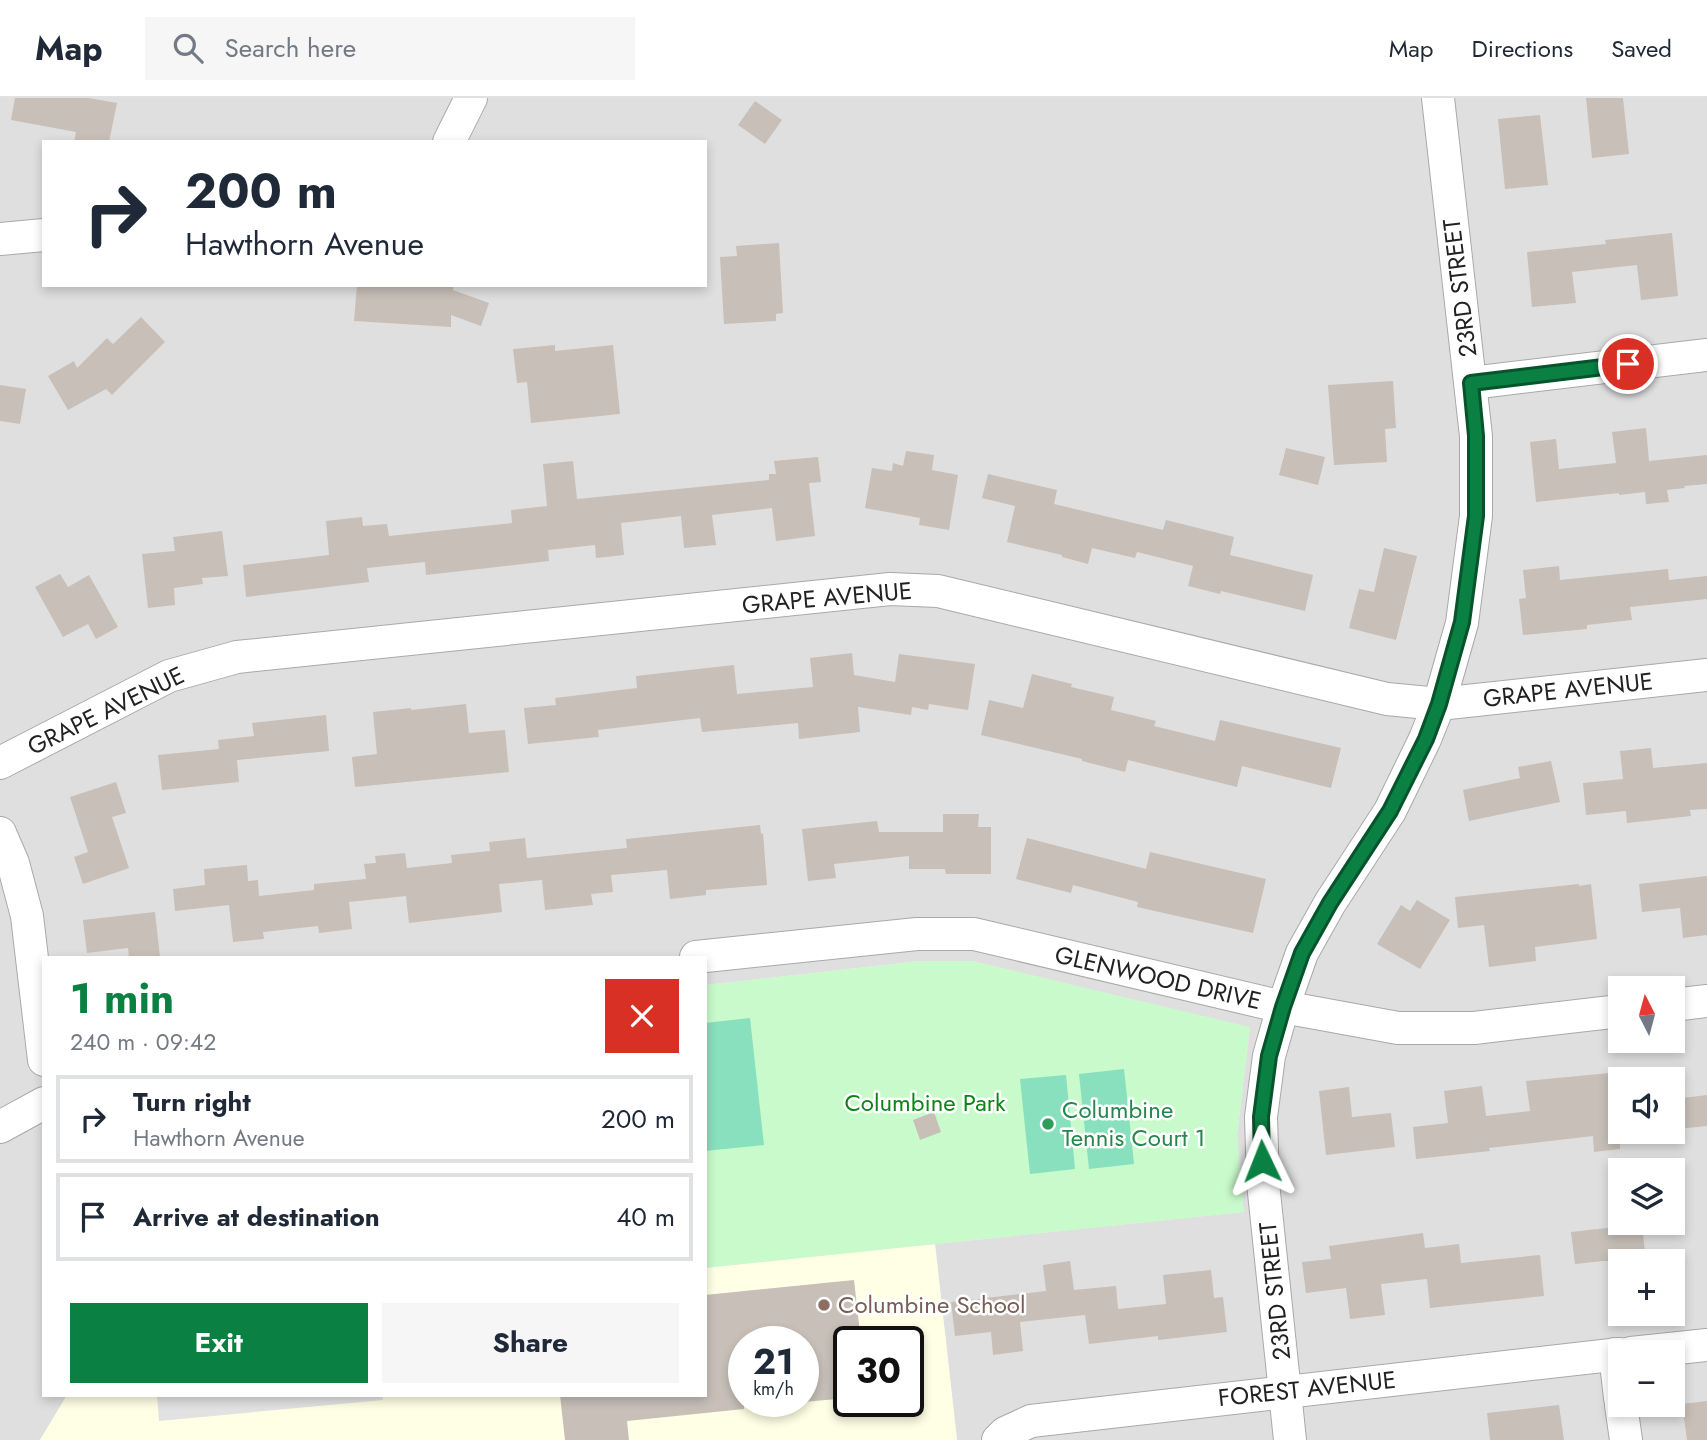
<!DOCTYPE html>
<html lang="en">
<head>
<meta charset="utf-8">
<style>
  body { margin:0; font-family:Jost,sans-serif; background:#f6f6f7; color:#1f2937; height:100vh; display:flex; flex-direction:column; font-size:26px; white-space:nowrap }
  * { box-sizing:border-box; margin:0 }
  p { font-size:23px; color:#747a83 }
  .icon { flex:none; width:38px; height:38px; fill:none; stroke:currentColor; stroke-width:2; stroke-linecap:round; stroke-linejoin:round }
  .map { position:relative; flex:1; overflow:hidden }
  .drawer { position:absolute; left:42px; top:858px; width:665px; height:441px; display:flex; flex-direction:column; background:#fff; border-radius:0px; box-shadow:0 4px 10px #0003 }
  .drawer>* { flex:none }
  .banner { position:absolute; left:42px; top:42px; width:665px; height:147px; border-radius:0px; box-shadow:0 4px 10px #0003; background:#fff; color:#1f2937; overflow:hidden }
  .needle { width:46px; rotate:354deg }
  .fabs { position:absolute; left:1608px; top:878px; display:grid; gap:14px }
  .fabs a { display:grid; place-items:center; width:77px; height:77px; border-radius:0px; background:#fff; box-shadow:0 4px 10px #0003; font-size:35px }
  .speed { position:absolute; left:728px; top:1228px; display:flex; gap:14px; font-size:35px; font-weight:700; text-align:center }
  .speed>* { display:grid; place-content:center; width:91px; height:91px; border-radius:50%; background:#fff; box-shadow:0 4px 10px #0003; line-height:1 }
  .speed small { font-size:18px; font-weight:400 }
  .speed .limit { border:4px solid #111; border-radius:10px; background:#fff; color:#111 }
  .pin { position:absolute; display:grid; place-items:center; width:60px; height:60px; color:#fff; margin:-30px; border:4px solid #fff; border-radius:50%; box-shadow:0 2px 7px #0007 }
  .me { position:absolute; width:77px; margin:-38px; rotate:358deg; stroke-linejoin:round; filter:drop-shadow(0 0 5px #0008) }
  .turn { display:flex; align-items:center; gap:24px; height:147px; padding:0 28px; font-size:32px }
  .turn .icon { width:91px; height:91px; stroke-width:2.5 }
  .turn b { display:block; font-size:49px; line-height:60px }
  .round { display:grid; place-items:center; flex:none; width:74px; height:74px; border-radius:0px; background:#f6f6f7 }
  .overview { display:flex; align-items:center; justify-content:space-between; height:119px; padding:0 28px }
  h1 { font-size:42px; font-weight:700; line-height:52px; color:#0b8043 }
  .cta { display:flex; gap:14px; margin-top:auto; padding:14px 28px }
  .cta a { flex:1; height:80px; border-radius:0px; background:#0b8043; color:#fff; font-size:28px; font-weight:700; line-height:80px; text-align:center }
  .cta a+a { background:#f6f6f7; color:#1f2937 }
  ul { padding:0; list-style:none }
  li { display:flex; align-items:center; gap:21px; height:88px; margin:0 14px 10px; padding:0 14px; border:4px solid #e0e1e3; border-radius:0px }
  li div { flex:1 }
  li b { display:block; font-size:26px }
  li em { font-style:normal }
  header { display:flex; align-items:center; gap:42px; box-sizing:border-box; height:98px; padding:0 35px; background:#fff; border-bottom:2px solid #e0e1e3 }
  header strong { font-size:33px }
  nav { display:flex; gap:38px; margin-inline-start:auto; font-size:24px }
  .search { width:490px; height:63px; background:#f6f6f7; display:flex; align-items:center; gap:18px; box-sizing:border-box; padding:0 24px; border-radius:0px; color:#747a83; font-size:26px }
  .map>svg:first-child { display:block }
  .residential { fill:#e0dfdf; fill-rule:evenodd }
  .education { fill:#ffffe5; fill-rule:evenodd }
  .park { fill:#c8facc }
  .pitch { fill:#88e0be }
  .parking { fill:#e2e2e2 }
  .building { fill:#c7bfb8 }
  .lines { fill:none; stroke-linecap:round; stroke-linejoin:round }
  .minor-casing { stroke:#a9a9a9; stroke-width:34 }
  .minor { stroke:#fff; stroke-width:32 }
  .route-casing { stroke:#07532c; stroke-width:18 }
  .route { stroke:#0b8043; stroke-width:12 }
  .leisure-dot { fill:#2e9e5b; stroke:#fff; stroke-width:2.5 }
  .education-dot { fill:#8d6e63; stroke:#fff; stroke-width:2.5 }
  .labels { text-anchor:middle; stroke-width:5; stroke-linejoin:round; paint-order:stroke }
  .street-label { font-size:24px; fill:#222; stroke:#fff }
  .park-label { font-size:24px; fill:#0c8416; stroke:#fff }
  .leisure-label { font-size:24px; fill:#27864d; stroke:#fff; text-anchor:start }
  .education-label { font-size:24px; fill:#785e54; stroke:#fff; text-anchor:start }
</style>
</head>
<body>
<header>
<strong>Map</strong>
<div class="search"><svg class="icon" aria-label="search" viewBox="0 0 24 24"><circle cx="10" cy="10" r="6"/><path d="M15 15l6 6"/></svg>Search here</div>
<nav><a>Map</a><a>Directions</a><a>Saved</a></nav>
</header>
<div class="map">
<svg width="1707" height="1342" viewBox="0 0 1707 1342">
  <rect width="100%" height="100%" fill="#f2efe9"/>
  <!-- residential -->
  <path class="residential" d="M0,0h1707v1342h-750l-22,-196 308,-32 -6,-77 13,-107 -278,-67h-52l-215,24v-28h-661v438h23l-27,45h-40zM44,44h661v143h-661zM1620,891h53v52h-53zM1620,982h53v52h-53zM1620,1073h53v52h-53zM1620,1164h53v52h-53zM1620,1255h53v52h-53z"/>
  <!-- education -->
  <path class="education" d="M935,1146l22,196h-917l27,-45h638v-127zM744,1244h59v60h-59zM849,1244h59v60h-59z"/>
  <!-- park -->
  <polygon class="park" points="920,863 972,863 1250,929 1237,1037 1244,1114 705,1170 705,887"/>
  <!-- pitch -->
  <g class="pitch">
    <polygon points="750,920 764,1047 705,1053 705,925"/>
    <polygon points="1124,971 1134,1066 1089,1071 1079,976"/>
    <polygon points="1066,977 1075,1071 1030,1076 1020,981"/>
  </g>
  <!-- parking -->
  <polygon class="parking" points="157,1297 382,1297 383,1302 159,1323"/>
  <!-- building -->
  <g class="building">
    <polygon points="15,0 89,0 117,5 109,44 74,44 76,34 11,22"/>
    <polygon points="1586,0 1623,0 1629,56 1592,60"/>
    <polygon points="755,3 782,22 765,46 738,27"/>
    <polygon points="1540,17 1548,87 1505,91 1498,21"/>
    <polygon points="1672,135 1678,198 1641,202 1637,167 1572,174 1576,205 1532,209 1527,154 1606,146 1605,142"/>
    <polygon points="779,145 783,215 776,216 776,223 724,226 720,159 737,158 736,148"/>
    <polygon points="357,187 454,187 453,192 489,205 481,228 451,217 451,229 354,223"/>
    <polygon points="141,219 165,244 112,297 106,291 68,312 48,278 74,263 77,270 107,240 113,246"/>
    <polygon points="555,247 555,253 613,247 620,316 531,325 527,284 517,285 513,251"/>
    <polygon points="1393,283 1396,330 1385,331 1387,364 1334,367 1328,287"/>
    <polygon points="0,287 26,291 20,326 0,323"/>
    <polygon points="1646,330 1649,363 1707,357 1707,386 1684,388 1685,390 1667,392 1669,404 1646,406 1645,394 1619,397 1619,395 1536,404 1530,344 1556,341 1559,371 1616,365 1612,334"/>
    <polygon points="1286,350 1325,359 1318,387 1279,377"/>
    <polygon points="906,353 934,357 932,372 958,377 949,432 919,427 920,420 865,410 872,370 892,373 893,365 903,368"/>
    <polygon points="818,359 821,384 809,385 815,438 776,443 772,410 712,417 716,447 684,450 681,418 621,425 624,457 596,460 595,447 548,452 549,463 426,477 425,464 367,470 369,484 246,499 243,467 329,457 326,423 362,419 363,428 387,426 389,438 512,425 511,412 547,408 543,366 573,363 577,401 769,382 769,376 776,376 774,363"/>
    <polygon points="988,376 1057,392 1054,406 1163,432 1166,422 1234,439 1230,457 1313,477 1305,513 1221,493 1220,496 1188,488 1193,468 1137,454 1135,460 1092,450 1088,466 1062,459 1062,457 1007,444 1015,408 982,400"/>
    <polygon points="222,433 228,478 202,480 203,486 174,490 175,507 148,510 142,456 175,453 173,439"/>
    <polygon points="1384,450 1417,458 1396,542 1349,530 1359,491 1374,494"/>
    <polygon points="1559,468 1560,482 1668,471 1669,482 1707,478 1707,501 1630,509 1632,522 1587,527 1587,531 1523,537 1519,501 1526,500 1523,472"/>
    <polygon points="60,476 68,489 89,477 118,529 96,541 88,526 63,539 35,489"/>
    <polygon points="852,555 854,577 895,584 899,556 975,566 968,612 929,606 928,612 912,609 911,617 858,609 860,634 799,641 798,625 702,634 700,620 598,632 599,639 528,646 524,610 556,607 555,600 637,590 636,578 734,567 737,596 813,589 810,560"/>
    <polygon points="1032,576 1072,586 1071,589 1114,599 1111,612 1156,623 1154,628 1215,643 1220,622 1341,650 1331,690 1242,668 1237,689 1128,662 1125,674 1082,663 1082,661 981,637 989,602 1023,610"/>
    <polygon points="466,606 469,635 505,632 509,674 355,689 352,659 377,656 373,614 411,610 411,612"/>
    <polygon points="326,617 329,653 237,662 239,684 162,692 158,657 219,651 218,642 254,638 252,625"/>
    <polygon points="1651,650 1653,670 1707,665 1707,711 1690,712 1691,718 1627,725 1626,713 1586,717 1583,685 1623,681 1620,653"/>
    <polygon points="1551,663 1560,704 1469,723 1463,692 1520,680 1518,669"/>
    <polygon points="116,684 126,715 112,719 129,770 83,786 74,759 88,754 70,699"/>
    <polygon points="943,716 979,716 978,729 991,729 991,776 946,776 945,771 909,771 909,758 834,766 836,780 808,783 802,731 877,723 879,734 943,734"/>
    <polygon points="760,727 761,736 763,735 767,787 706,792 706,797 670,801 667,772 611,777 613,794 591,796 593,807 545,812 542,782 499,786 502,814 409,825 406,798 349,804 352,831 319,835 318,828 263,834 264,841 233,844 229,807 175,813 173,791 205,787 204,771 247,767 248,783 258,782 259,798 314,792 314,786 366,781 364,766 376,765 375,758 405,755 407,770 452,765 451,757 490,753 489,744 525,740 527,760 627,750 626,741"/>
    <polygon points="1027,740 1146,771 1150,754 1266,781 1253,835 1137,809 1138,804 1073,787 1071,795 1016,781"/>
    <polygon points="1707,778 1707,837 1683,840 1680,810 1642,814 1639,786"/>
    <polygon points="1579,786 1579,788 1591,786 1597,841 1535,849 1536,863 1489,869 1484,827 1458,830 1455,799"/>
    <polygon points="1417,802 1450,822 1420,871 1377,846 1401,807 1410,813"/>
    <polygon points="155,814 160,859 129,859 128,850 87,855 83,822"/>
    <polygon points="1620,974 1620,1051 1594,1054 1593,1038 1489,1050 1490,1053 1416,1061 1413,1029 1448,1025 1444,993 1482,988 1486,1018 1530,1013 1526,983"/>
    <polygon points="1349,989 1352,1019 1391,1015 1395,1049 1326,1057 1319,993"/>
    <polygon points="1707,997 1707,1028 1678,1031 1675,1001"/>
    <polygon points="934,1014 941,1034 920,1042 913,1022"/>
    <polygon points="1642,1126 1646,1164 1603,1163 1575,1166 1571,1134"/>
    <polygon points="1423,1135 1425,1150 1459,1146 1461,1165 1540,1157 1544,1198 1430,1210 1427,1181 1381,1186 1385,1217 1350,1221 1346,1190 1306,1195 1302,1164 1331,1161 1329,1148"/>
    <polygon points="1070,1163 1074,1192 1116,1188 1118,1211 1166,1206 1163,1177 1211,1172 1214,1200 1223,1199 1227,1234 1158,1242 1158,1238 1089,1246 1085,1217 1020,1224 1023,1253 993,1257 991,1234 955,1238 951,1204 1046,1193 1043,1167"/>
    <polygon points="854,1182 861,1244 849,1244 849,1300 803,1304 803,1244 744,1244 744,1311 627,1323 629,1342 565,1342 560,1297 705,1297 705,1197"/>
    <polygon points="1707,1303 1707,1342 1687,1342 1682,1306"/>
    <polygon points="1559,1307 1564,1342 1490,1342 1487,1315"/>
  </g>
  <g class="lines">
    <defs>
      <g id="minor">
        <polyline points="449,44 471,0"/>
        <polyline points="0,141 44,137"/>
        <polyline points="1471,285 1707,257"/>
        <polyline points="0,665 169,578 237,559 890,491 938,493 1387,601 1439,606 1707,577"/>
        <polyline points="0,735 13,765 27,818 44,962"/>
        <polyline points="696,859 917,836 974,836 1283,909 1398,930 1474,930 1620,913"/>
        <polyline points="1673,907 1707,903"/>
        <polyline points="0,1029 44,1005"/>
        <polyline points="1631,1255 1707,1247"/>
        <polyline points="1615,1256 1620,1300"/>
        <polyline points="1621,1307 1626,1342"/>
        <polyline points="998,1342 1005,1335 1031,1323 1620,1256"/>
        <polyline points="1290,1342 1263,1085 1261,1019 1269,958 1283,909 1302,855 1330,805 1390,713 1425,641 1439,606 1462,525 1476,418 1476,338 1438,0"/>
      </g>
    </defs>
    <!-- minor casing -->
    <use href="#minor" class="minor-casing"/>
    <!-- minor -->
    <use href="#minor" class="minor"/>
  </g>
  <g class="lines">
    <defs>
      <polyline id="route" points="1262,1063 1261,1019 1269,958 1283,909 1302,855 1330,805 1390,713 1426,641 1439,606 1462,524 1476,418 1476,338 1471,285 1628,266"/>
    </defs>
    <!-- route casing -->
    <use href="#route" class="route-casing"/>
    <!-- route -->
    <use href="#route" class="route"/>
  </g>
  <!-- markers -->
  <circle class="leisure-dot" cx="1048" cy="1026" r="7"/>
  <circle class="education-dot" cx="824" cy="1207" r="7"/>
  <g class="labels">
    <!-- street labels -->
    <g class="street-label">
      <text transform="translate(1460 190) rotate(-97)" y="8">23RD STREET</text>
      <text transform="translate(827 500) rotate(-5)" y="8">GRAPE AVENUE</text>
      <text transform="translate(1568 592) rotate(-6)" y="8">GRAPE AVENUE</text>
      <text transform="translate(106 613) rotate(-26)" y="8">GRAPE AVENUE</text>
      <text transform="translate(1158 880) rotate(13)" y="8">GLENWOOD DRIVE</text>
      <text transform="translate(1275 1193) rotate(-96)" y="8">23RD STREET</text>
      <text transform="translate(1307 1291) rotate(-6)" y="8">FOREST AVENUE</text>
    </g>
    <!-- park labels -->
    <g class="park-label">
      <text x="925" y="1013">Columbine Park</text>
    </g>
    <!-- leisure labels -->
    <g class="leisure-label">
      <text x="1062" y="1020">Columbine<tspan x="1062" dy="28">Tennis Court 1</tspan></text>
    </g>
    <!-- education labels -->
    <g class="education-label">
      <text x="838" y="1215">Columbine School</text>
    </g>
  </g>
</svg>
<div class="fabs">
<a><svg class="needle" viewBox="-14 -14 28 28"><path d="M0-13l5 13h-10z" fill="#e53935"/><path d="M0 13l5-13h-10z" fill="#747a83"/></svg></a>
<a><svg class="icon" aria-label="sound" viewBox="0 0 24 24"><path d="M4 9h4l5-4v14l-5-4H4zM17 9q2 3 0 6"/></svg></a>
<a><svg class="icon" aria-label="layers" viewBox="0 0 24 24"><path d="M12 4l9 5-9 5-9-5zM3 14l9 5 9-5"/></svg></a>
<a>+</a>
<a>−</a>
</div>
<div class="speed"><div>21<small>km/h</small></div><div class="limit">30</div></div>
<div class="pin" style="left:1628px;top:266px;background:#d93025"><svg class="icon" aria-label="arrive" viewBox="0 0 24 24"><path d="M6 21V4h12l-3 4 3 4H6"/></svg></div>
<svg class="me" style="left:1262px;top:1063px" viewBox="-20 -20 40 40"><path d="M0-17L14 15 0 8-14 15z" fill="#0b8043" stroke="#fff" stroke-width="4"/></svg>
<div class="banner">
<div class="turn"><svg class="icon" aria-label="right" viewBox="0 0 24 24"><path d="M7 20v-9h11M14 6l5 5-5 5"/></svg><div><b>200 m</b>Hawthorn Avenue</div></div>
</div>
<section class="drawer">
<div class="overview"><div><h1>1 min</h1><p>240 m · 09:42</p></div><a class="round" style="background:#d93025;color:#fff"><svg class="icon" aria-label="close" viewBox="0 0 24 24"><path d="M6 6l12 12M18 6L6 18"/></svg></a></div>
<ul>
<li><svg class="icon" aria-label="right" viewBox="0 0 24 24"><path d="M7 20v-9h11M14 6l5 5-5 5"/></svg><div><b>Turn right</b><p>Hawthorn Avenue</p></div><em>200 m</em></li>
<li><svg class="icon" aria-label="arrive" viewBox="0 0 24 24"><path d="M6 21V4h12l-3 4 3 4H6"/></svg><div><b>Arrive at destination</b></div><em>40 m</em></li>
</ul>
<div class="cta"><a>Exit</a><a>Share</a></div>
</section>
</div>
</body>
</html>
